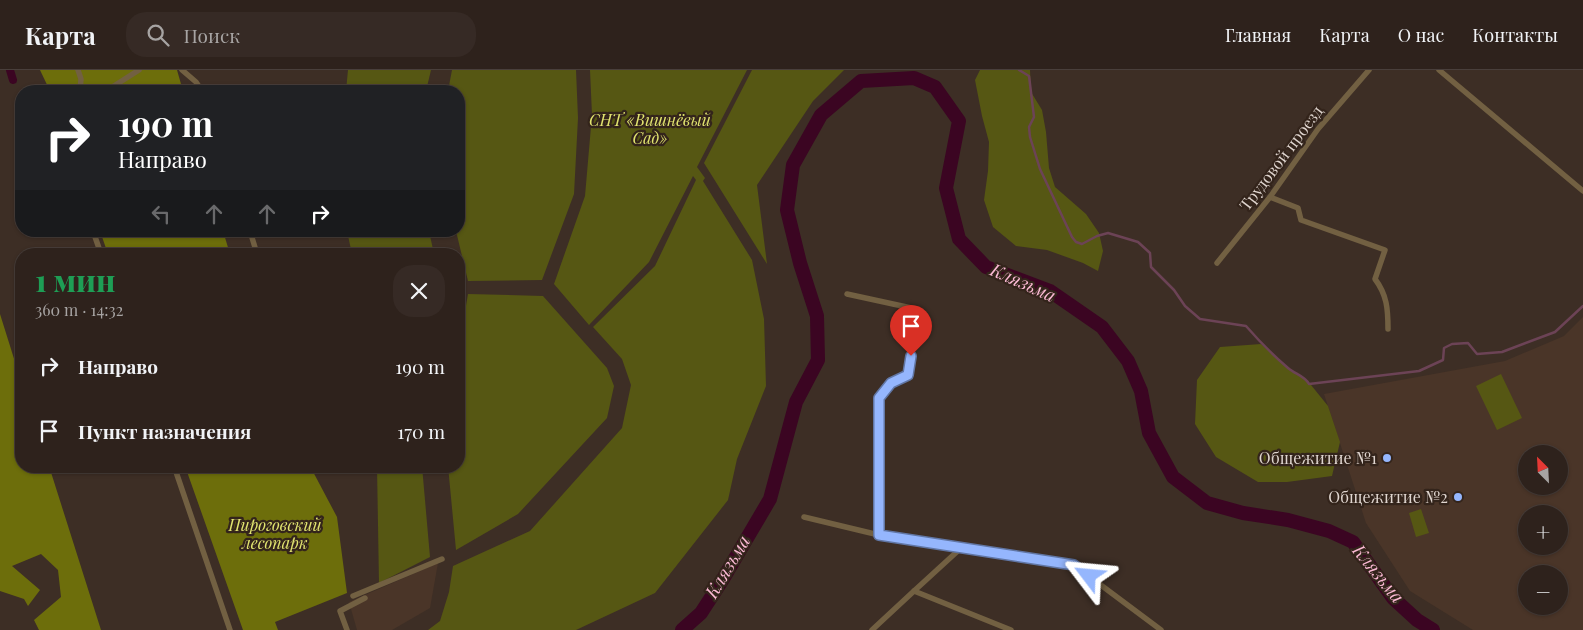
<!DOCTYPE html>
<html lang="ru">
<head>
<meta charset="utf-8">
<style>
  body { margin:0; font-family:"Playfair Display",serif; background:#362a25; color:#f1f3f6; height:100vh; display:flex; flex-direction:column; font-size:19px; white-space:nowrap }
  * { box-sizing:border-box; margin:0 }
  p { font-size:16px; color:#a7a4a3 }
  .icon { flex:none; width:28px; height:28px; fill:none; stroke:currentColor; stroke-width:2; stroke-linecap:round; stroke-linejoin:round }
  .map { position:relative; flex:1; overflow:hidden }
  .details { position:absolute; left:15px; top:178px; width:450px; height:225px; display:flex; flex-direction:column; background:#2e221c; border-radius:20px; box-shadow:0 1px 4px #0004,0 0 0 1px #493f3b }
  .details>* { flex:none }
  .banner { position:absolute; left:15px; top:15px; width:450px; height:152px; border-radius:20px; box-shadow:0 1px 4px #0004,0 0 0 1px #493f3b; background:#202124; color:#fff; overflow:hidden }
  .needle { width:32px; rotate:336deg }
  .tools { position:absolute; left:1518px; top:375px; display:grid; gap:10px }
  .tools a { display:grid; place-items:center; width:50px; height:50px; border-radius:50%; background:#2e221c; box-shadow:0 1px 4px #0004,0 0 0 1px #493f3b; font-size:25px }
  .pin { position:absolute; display:grid; place-items:center; width:42px; height:42px; color:#fff; margin:-51px -21px; border-radius:50% 50% 50% 0; rotate:-45deg; box-shadow:0 0 5px #0007 }
  .pin .icon { rotate:45deg }
  .me { position:absolute; width:55px; margin:-28px; rotate:299deg; stroke-linejoin:round; filter:drop-shadow(0 0 4px #0008) }
  .turn { display:flex; align-items:center; gap:18px; height:105px; padding:0 20px; font-size:22px }
  .turn .icon { width:65px; height:65px; stroke-width:2.5 }
  .turn b { display:block; font-size:35px; line-height:42px }
  .lanes { display:flex; align-items:center; height:48px; padding:0 20px; background:#0003; justify-content:center; gap:25px; direction:ltr }
  .lanes .off { opacity:.35 }
  .round { display:grid; place-items:center; flex:none; width:52px; height:52px; border-radius:20px; background:#362a25 }
  .headline { display:flex; align-items:center; justify-content:space-between; height:85px; padding:0 20px }
  h1 { font-size:30px; font-weight:800; line-height:38px; color:#1e9e55 }
  ul { padding:0; list-style:none }
  li { display:flex; align-items:center; gap:15px; height:65px; padding:0 20px }
  li div { flex:1 }
  li b { display:block; font-size:19px }
  li em { font-style:normal }
  header { display:flex; align-items:center; gap:30px; box-sizing:border-box; height:70px; padding:0 25px; background:#2e221c; border-bottom:1px solid #493f3b }
  header strong { font-size:24px }
  nav { display:flex; gap:28px; margin-inline-start:auto; font-size:18px }
  .search { width:350px; height:45px; background:#362a25; display:flex; align-items:center; gap:12px; box-sizing:border-box; padding:0 18px; border-radius:20px; color:#a7a4a3; font-size:19px }
  .map>svg:first-child { display:block }
  .built { fill:#4a3528; fill-rule:evenodd }
  .green { fill:#565713 }
  .forest { fill:#6d6e0b }
  .lines { fill:none; stroke-linecap:round; stroke-linejoin:round }
  .stream { stroke:#6c4356; stroke-width:2.5 }
  .canal { stroke:#3b0522; stroke-width:8 }
  .river { stroke:#3b0522; stroke-width:14 }
  .street { stroke:#726042; stroke-width:5.5 }
  .route-casing { stroke:#6176a4; stroke-width:12 }
  .route { stroke:#95b6fd; stroke-width:9 }
  .poi-dot { fill:#95b6fd; stroke:#33241b; stroke-width:2 }
  .labels { text-anchor:middle; stroke-width:4.5; stroke-linejoin:round; paint-order:stroke }
  .park-label { font-size:16px; font-style:italic; fill:#e2e570; stroke:#33241b }
  .street-label { font-size:16px; fill:#dfd5cf; stroke:#33241b }
  .poi-label { font-size:16px; fill:#dfd5cf; stroke:#33241b; text-anchor:end }
  .water-label { font-size:18px; font-style:italic; fill:#fbb9d4; stroke:#33241b }
</style>
</head>
<body>
<header>
<strong>Карта</strong>
<div class="search"><svg class="icon" aria-label="search" viewBox="0 0 24 24"><circle cx="10" cy="10" r="6"/><path d="M15 15l6 6"/></svg>Поиск</div>
<nav><a>Главная</a><a>Карта</a><a>О нас</a><a>Контакты</a></nav>
</header>
<div class="map">
<svg width="1583" height="560" viewBox="0 0 1583 560">
  <rect width="100%" height="100%" fill="#3d2e25"/>
  <!-- built -->
  <g class="built">
    <path d="M1583,247v313h-110l-63,-39 -44,-68 -42,-129 181,-33 59,-25zM1526,384h33v32h-33zM1526,444h33v32h-33zM1526,504h33v32h-33z"/>
    <polygon points="438,493 430,538 392,560 357,560 349,532"/>
  </g>
  <!-- green -->
  <g class="green">
    <polygon points="348,0 431,0 426,21 346,21"/>
    <polygon points="452,0 576,0 578,48 574,124 542,210 468,211 456,161 459,161 459,21 448,21"/>
    <polygon points="590,0 747,0 697,97 705,108 703,111 752,190 764,249 766,316 737,389 728,430 655,523 576,560 428,560 440,551 449,522 453,496 530,461 622,358 631,315 622,289 593,257 655,196 696,110 693,106 649,192 589,255 554,214 585,126 592,45"/>
    <polygon points="752,0 844,0 813,31 757,115 767,194 704,93"/>
    <polygon points="980,0 1030,0 1031,22 1042,40 1046,62 1049,98 1055,117 1086,144 1099,163 1103,181 1098,201 1083,193 1047,180 1016,176 993,157 984,130 988,101 989,72 982,46 975,10"/>
    <polygon points="347,161 429,161 434,184 352,184"/>
    <polygon points="468,224 543,226 607,298 614,316 607,348 518,444 456,480 448,396 459,396 459,276"/>
    <polygon points="1261,274 1290,299 1307,310 1328,336 1340,372 1332,406 1287,412 1258,412 1216,387 1195,354 1197,310 1220,277"/>
    <polygon points="1501,304 1522,348 1497,360 1476,316"/>
    <polygon points="377,396 422,396 430,487 379,513"/>
    <polygon points="1421,439 1429,463 1416,467 1409,443"/>
  </g>
  <!-- forest -->
  <g class="forest">
    <polygon points="40,0 177,0 183,21 50,21"/>
    <polygon points="100,161 223,161 230,184 108,184"/>
    <polygon points="0,244 21,311 21,396 49,396 101,560 39,560 34,550 61,527 58,500 41,484 12,496 40,520 28,536 24,529 0,521"/>
    <polygon points="185,396 310,396 337,447 347,523 275,552 278,560 243,560"/>
  </g>
  <g class="lines">
    <!-- stream -->
    <path class="stream" d="M1019,0l10,6 5,41 -5,10 1,10 10,32 32,68 4,5 6,2 15,-8 11,-3 30,9 12,11 1,14 23,23 11,16 15,13 46,7c13,15 27,29 42,42 7,6 17,8 21,16l110,-13 24,-11 1,-12 8,-4 16,-1 9,11 25,-2 53,-20 28,-26"/>
    <!-- canal -->
    <polyline class="canal" points="10,0 13,10"/>
    <!-- river -->
    <polyline class="river" points="682,560 701,543 723,509 770,429 796,332 818,290 817,246 800,193 787,140 793,95 821,45 861,11 914,8 935,17 959,51 946,118 959,169 986,197 1050,221 1102,257 1128,291 1141,321 1149,363 1173,407 1207,433 1243,443 1288,450 1329,461 1353,472 1393,528 1417,550 1433,560"/>
    <!-- street -->
    <g class="street">
      <polyline points="78,0 81,9 80,21"/>
      <polyline points="182,0 196,12 202,21"/>
      <polyline points="1439,0 1583,121"/>
      <polyline points="106,21 139,0"/>
      <path d="M1270,127l28,11 3,12 84,30 -10,29c12,16 13,30 13,50"/>
      <polyline points="93,161 101,184"/>
      <polyline points="250,161 257,184"/>
      <polyline points="1217,193 1270,127 1318,59 1369,0"/>
      <polyline points="847,224 916,239 918,249 908,305 891,313 879,328 879,465 961,478"/>
      <polyline points="174,396 230,560"/>
      <polyline points="804,447 879,465"/>
      <polyline points="353,526 442,489"/>
      <polyline points="347,560 340,541 365,528"/>
      <polyline points="872,560 914,521"/>
      <polyline points="1011,560 914,521 961,478 1074,495 1161,560"/>
    </g>
  </g>
  <g class="lines">
    <defs>
      <polyline id="route" points="911,286 908,305 891,313 879,328 879,465 1074,495 1089,506"/>
    </defs>
    <!-- route casing -->
    <use href="#route" class="route-casing"/>
    <!-- route -->
    <use href="#route" class="route"/>
  </g>
  <!-- markers -->
  <g class="poi-dot">
    <circle cx="1387" cy="388" r="5"/>
    <circle cx="1458" cy="427" r="5"/>
  </g>
  <g class="labels">
    <!-- park labels -->
    <g class="park-label">
      <text x="650" y="56">СНТ «Вишнёвый<tspan x="650" dy="18">Сад»</tspan></text>
      <text x="275" y="461">Пироговский<tspan x="275" dy="18">лесопарк</tspan></text>
    </g>
    <!-- street labels -->
    <g class="street-label">
      <text transform="translate(1281 88) rotate(-53)" y="6">Трудовой проезд</text>
    </g>
    <!-- poi labels -->
    <g class="poi-label">
      <text x="1377" y="394">Общежитие №1</text>
      <text x="1448" y="433">Общежитие №2</text>
    </g>
    <!-- water labels -->
    <g class="water-label">
      <text transform="translate(1023 213) rotate(24)" y="6">Клязьма</text>
      <text transform="translate(728 497) rotate(-59)" y="6">Клязьма</text>
      <text transform="translate(1378 504) rotate(51)" y="6">Клязьма</text>
    </g>
  </g>
</svg>
<div class="tools">
<a><svg class="needle" viewBox="-14 -14 28 28"><path d="M0-13l5 13h-10z" fill="#e53935"/><path d="M0 13l5-13h-10z" fill="#a7a4a3"/></svg></a>
<a>+</a>
<a>−</a>
</div>
<div class="pin" style="left:911px;top:286px;background:#d93025"><svg class="icon" aria-label="arrive" viewBox="0 0 24 24"><path d="M6 21V4h12l-3 4 3 4H6"/></svg></div>
<svg class="me" style="left:1089px;top:506px" viewBox="-20 -20 40 40"><path d="M0-17L14 15 0 8-14 15z" fill="#95b6fd" stroke="#fff" stroke-width="4"/></svg>
<div class="banner">
<div class="turn"><svg class="icon" aria-label="right" viewBox="0 0 24 24"><path d="M7 20v-9h11M14 6l5 5-5 5"/></svg><div><b>190 m</b>Направо</div></div>
<div class="lanes"><svg class="icon off" aria-label="left" viewBox="0 0 24 24"><path d="M17 20v-9H6M10 6l-5 5 5 5"/></svg><svg class="icon off" aria-label="ahead" viewBox="0 0 24 24"><path d="M12 20V5M6 11l6-6 6 6"/></svg><svg class="icon off" aria-label="ahead" viewBox="0 0 24 24"><path d="M12 20V5M6 11l6-6 6 6"/></svg><svg class="icon" aria-label="right" viewBox="0 0 24 24"><path d="M7 20v-9h11M14 6l5 5-5 5"/></svg></div>
</div>
<section class="details">
<div class="headline"><div><h1>1 мин</h1><p>360 m · 14:32</p></div><a class="round"><svg class="icon" aria-label="close" viewBox="0 0 24 24"><path d="M6 6l12 12M18 6L6 18"/></svg></a></div>
<ul>
<li><svg class="icon" aria-label="right" viewBox="0 0 24 24"><path d="M7 20v-9h11M14 6l5 5-5 5"/></svg><div><b>Направо</b></div><em>190 m</em></li>
<li><svg class="icon" aria-label="arrive" viewBox="0 0 24 24"><path d="M6 21V4h12l-3 4 3 4H6"/></svg><div><b>Пункт назначения</b></div><em>170 m</em></li>
</ul>
</section>
</div>
</body>
</html>
